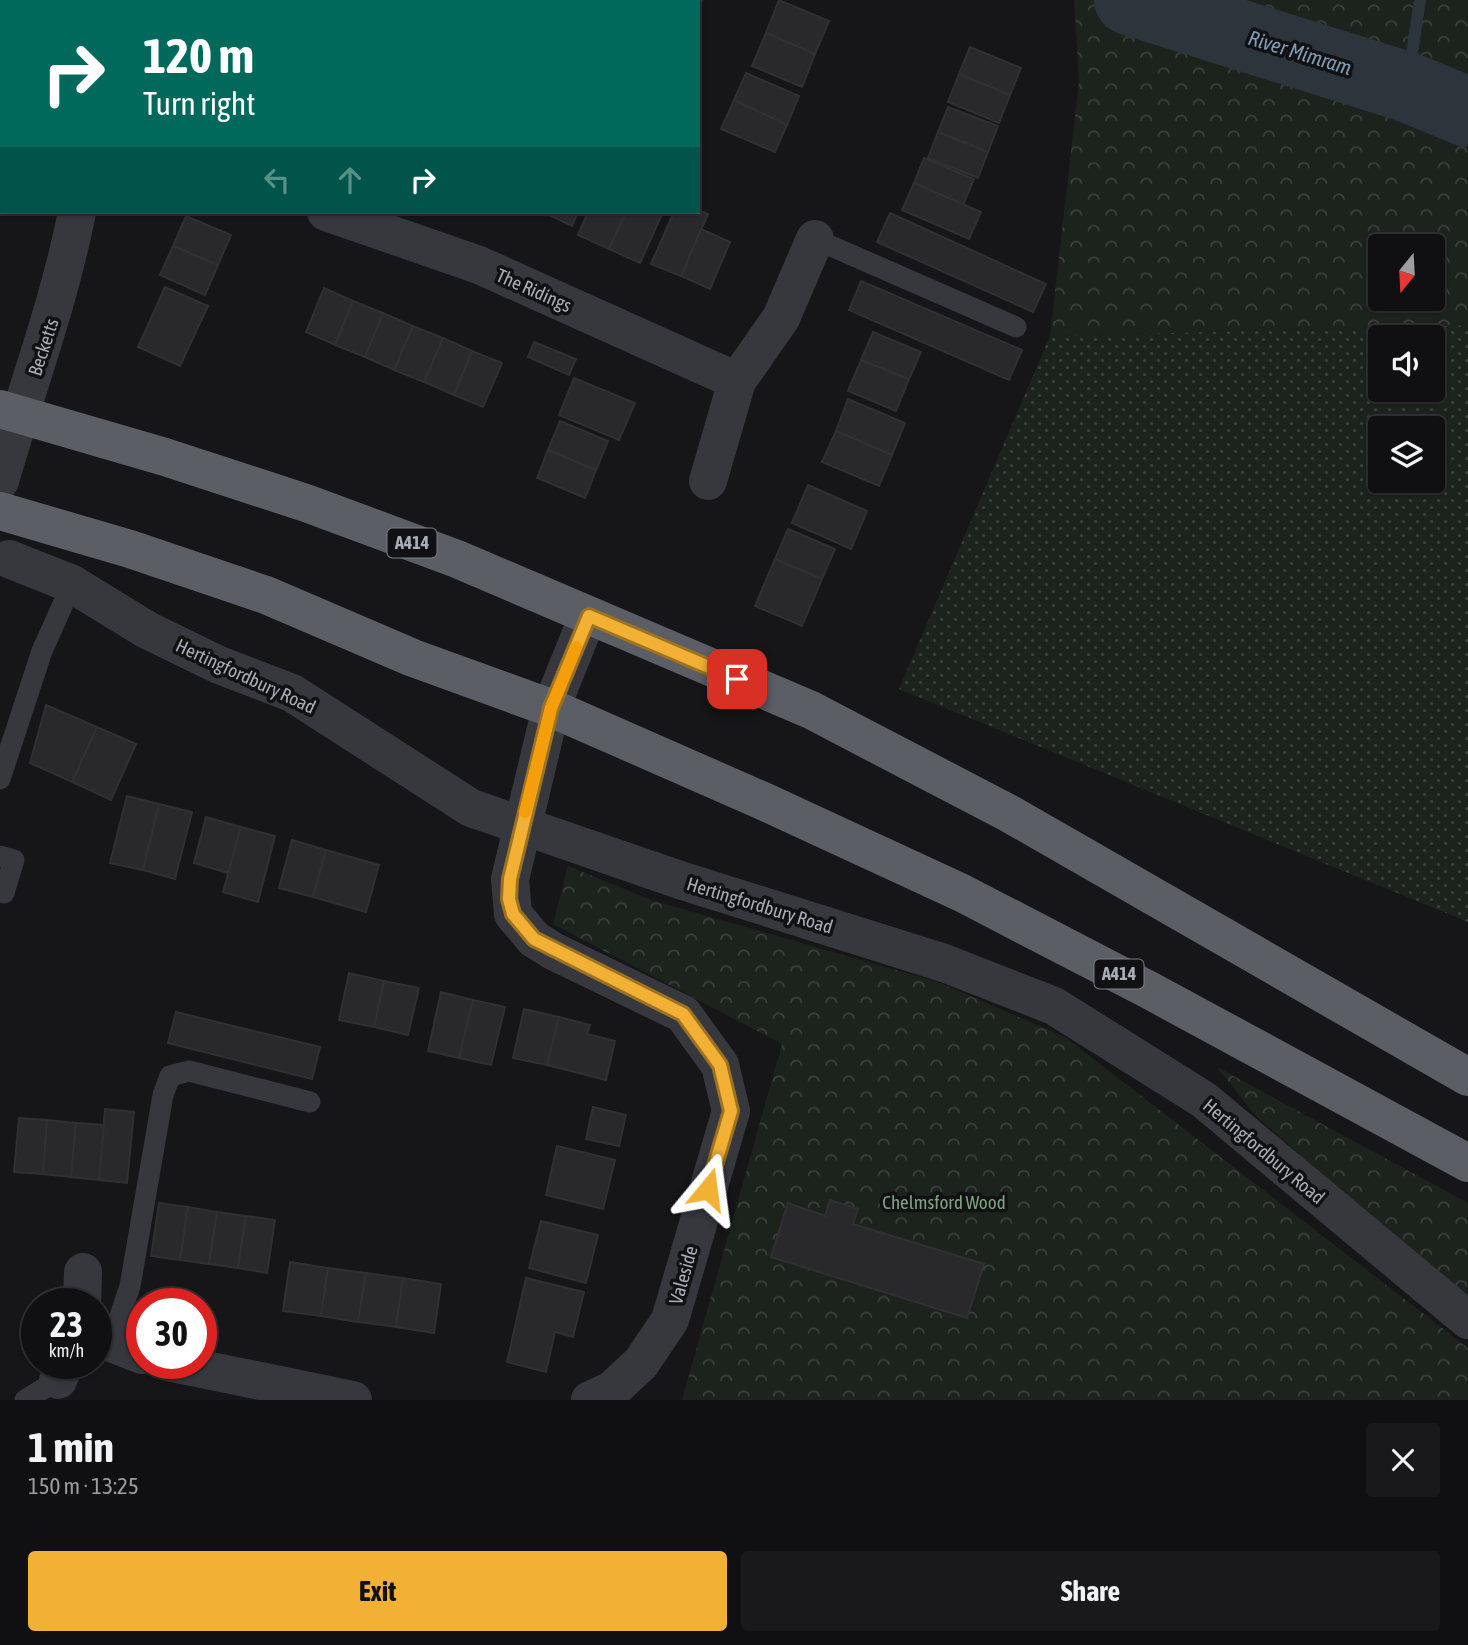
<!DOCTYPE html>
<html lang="en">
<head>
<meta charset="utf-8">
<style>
  body { margin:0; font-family:"Asap Condensed",sans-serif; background:#19191b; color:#f1f3f6; height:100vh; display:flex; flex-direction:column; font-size:26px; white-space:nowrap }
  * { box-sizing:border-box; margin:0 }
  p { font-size:23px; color:#9c9d9f }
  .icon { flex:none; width:38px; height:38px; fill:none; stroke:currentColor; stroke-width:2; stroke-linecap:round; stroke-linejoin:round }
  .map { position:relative; height:1400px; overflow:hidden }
  .details { display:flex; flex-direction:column; background:#101012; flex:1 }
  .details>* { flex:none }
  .top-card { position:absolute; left:0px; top:0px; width:700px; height:214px; box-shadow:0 2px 5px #0004,0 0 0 2px #303032; background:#00695c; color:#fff; overflow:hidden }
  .needle { width:46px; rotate:198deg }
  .controls { position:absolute; left:1368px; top:234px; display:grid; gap:14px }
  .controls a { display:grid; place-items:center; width:77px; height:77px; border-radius:7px; background:#101012; box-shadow:0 2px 5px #0004,0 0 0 2px #303032; font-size:35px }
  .speed { position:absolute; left:21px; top:1288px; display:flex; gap:14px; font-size:35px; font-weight:700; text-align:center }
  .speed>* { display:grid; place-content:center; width:91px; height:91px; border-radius:50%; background:#101012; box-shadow:0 2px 5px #0004,0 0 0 2px #303032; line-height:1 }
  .speed small { font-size:18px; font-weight:400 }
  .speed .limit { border:10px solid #d22; background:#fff; color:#111 }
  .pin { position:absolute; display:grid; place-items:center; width:60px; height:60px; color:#fff; margin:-30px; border-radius:14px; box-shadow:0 4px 10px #0006 }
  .me { position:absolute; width:77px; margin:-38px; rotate:16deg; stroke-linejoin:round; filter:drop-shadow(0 0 5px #0008) }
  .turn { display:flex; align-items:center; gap:24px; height:147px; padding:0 28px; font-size:32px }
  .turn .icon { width:91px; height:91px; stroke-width:2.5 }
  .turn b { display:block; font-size:49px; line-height:60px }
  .lanes { display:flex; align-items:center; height:66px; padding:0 28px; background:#0003; justify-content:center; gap:35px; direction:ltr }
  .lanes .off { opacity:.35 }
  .round { display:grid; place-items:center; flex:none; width:74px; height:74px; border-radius:7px; background:#19191b }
  .headline { display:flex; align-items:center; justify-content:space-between; height:119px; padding:0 28px }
  h1 { font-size:42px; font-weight:700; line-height:52px }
  .primary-button { display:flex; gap:14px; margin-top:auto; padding:14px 28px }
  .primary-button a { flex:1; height:80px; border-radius:7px; background:#f2b134; color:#111; font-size:28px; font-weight:700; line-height:80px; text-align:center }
  .primary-button a+a { background:#19191b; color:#f1f3f6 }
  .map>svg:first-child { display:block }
  .grass { fill:url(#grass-dots); fill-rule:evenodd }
  .forest { fill:url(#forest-crowns); fill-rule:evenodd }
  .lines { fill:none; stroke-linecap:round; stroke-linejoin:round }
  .stream { stroke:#2c353c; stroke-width:12 }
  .river { stroke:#2c353c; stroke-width:70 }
  .building { fill:#29292c; stroke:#303034; stroke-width:2 }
  .service { stroke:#37383d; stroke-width:21 }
  .minor { stroke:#37383d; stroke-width:38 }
  .trunk { stroke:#5b5e65; stroke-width:38 }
  .route-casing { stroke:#9d7322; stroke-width:18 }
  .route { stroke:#f2b134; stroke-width:12 }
  .slow { stroke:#f59e0b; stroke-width:12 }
  .labels { text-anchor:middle; stroke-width:7; stroke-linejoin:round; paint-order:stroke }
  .shield { fill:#111113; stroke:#7b7e86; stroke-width:2 }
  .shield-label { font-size:18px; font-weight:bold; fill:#a8adb8 }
  .street-label { font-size:19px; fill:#a8adb8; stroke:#111113 }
  .park-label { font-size:19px; fill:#7fa381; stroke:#111113 }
  .water-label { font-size:21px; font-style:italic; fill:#7f9bb3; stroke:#111113 }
</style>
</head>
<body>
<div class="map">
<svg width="1468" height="1400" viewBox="0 0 1468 1400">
  <defs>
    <pattern id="grass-dots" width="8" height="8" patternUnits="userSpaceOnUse" patternTransform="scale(1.75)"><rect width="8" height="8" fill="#1c231d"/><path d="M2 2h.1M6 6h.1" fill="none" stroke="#3a403c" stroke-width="1.8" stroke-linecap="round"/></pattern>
    <pattern id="forest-crowns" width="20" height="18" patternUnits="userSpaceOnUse" patternTransform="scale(1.75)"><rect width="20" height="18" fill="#1c231d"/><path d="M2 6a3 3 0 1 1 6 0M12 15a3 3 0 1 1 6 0" fill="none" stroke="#3a403c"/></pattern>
  </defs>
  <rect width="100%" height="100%" fill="#161618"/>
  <!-- grass -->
  <path class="grass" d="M1468,325v597l-569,-233 151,-353zM1381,338h52v52h-52zM1381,429h52v52h-52z"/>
  <!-- forest -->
  <g class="forest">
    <path d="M1074,0h394v325l-418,11 29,-255zM1381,247h52v52h-52z"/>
    <polygon points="568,866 651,900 938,982 1065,1037 1468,1348 1468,1400 682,1400 782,1044 553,924"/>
    <polygon points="1217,1067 1468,1203 1468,1302 1255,1115"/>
  </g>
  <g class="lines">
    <!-- stream -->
    <polyline class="stream" points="1407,87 1420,0"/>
    <!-- river -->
    <polyline class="river" points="1129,0 1407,87 1468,112"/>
  </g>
  <!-- building -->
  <g class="building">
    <polygon points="175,0 227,0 231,2 175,2"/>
    <polygon points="659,0 702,0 698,9 698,2"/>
    <polygon points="779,0 829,21 815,54 766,33"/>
    <polygon points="766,33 815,54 802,87 752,66"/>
    <polygon points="970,47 1021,68 1010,95 959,74"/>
    <polygon points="746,73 799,96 787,125 734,100"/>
    <polygon points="959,74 1010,95 999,123 948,102"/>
    <polygon points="734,100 787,125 775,152 721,129"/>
    <polygon points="948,107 998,126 988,152 938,132"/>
    <polygon points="938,132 988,152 978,178 928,158"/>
    <polygon points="924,158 974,179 963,205 914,183"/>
    <polygon points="914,183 981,212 969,239 902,210"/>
    <polygon points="698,210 708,214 681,276 651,264 674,212"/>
    <polygon points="543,212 578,212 572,226"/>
    <polygon points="588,212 626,212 609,249 578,235"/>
    <polygon points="626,212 663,212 640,263 609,249"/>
    <polygon points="890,213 1046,284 1033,312 877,242"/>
    <polygon points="186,216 231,235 218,265 173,246"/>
    <polygon points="701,229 730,242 710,289 681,276"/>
    <polygon points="173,246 218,265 205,295 160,275"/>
    <polygon points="861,281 1022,350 1009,380 849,310"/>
    <polygon points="165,287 208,306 180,366 138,347"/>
    <polygon points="324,288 353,301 335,345 306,332"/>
    <polygon points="353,301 383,313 365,357 335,345"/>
    <polygon points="383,313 413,326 394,370 365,357"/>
    <polygon points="413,326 443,338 424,382 394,370"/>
    <polygon points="873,332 921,352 909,379 861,360"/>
    <polygon points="443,338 472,351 454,395 424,382"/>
    <polygon points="534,342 576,359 569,375 528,357"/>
    <polygon points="472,351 502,363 483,407 454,395"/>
    <polygon points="861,360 909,379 896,411 848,391"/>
    <polygon points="574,378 635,403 619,440 559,415"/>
    <polygon points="848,399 905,423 892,455 836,431"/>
    <polygon points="560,421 608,441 596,470 548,450"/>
    <polygon points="836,431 892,455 879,486 822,462"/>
    <polygon points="548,450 596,470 585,498 537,478"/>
    <polygon points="808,485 867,511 851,549 792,523"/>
    <polygon points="788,529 835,549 822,579 775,559"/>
    <polygon points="775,559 822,579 802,626 755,606"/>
    <polygon points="46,705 97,727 72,782 30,763"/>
    <polygon points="97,727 136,744 111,800 72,782"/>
    <polygon points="127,796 159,804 143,870 110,863"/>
    <polygon points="159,804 192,812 175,879 143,870"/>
    <polygon points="206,817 241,827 228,873 194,863"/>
    <polygon points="241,827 275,836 258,902 223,892"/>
    <polygon points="292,840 326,850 313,897 279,888"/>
    <polygon points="326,850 379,865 366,912 313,897"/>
    <polygon points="349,973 384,981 374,1027 339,1020"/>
    <polygon points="384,981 419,988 408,1035 374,1027"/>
    <polygon points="441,992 473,1000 459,1058 428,1051"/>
    <polygon points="473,1000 505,1007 491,1065 459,1058"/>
    <polygon points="524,1009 559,1017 547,1065 513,1058"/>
    <polygon points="176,1012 320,1047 312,1079 168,1043"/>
    <polygon points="559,1017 590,1025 587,1034 615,1041 606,1080 547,1065"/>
    <polygon points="593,1107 626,1115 619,1146 586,1139"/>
    <polygon points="105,1109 134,1112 127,1183 99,1180"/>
    <polygon points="19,1118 47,1120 43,1174 14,1172"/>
    <polygon points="47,1120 76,1123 71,1177 43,1174"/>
    <polygon points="76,1123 104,1125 99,1180 71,1177"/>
    <polygon points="557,1146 615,1160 603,1209 546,1195"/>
    <polygon points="830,1200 858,1209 853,1224 984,1264 967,1318 771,1257 788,1203 825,1216"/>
    <polygon points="159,1203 188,1207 180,1260 151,1256"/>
    <polygon points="188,1207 217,1212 209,1264 180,1260"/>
    <polygon points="217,1212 246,1216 238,1268 209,1264"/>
    <polygon points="246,1216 275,1220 267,1273 238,1268"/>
    <polygon points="541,1221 598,1235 586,1283 529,1268"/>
    <polygon points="290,1262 328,1268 321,1316 283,1311"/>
    <polygon points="328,1268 366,1273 358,1322 321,1316"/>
    <polygon points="366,1273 403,1278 396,1327 358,1322"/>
    <polygon points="403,1278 441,1284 434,1333 396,1327"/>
    <polygon points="526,1278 584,1292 573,1337 555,1332 546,1372 507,1362"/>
  </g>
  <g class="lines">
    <!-- service -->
    <g class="service">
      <polyline points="815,239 1016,327"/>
      <polyline points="0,779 42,651 72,584"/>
      <polyline points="0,856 14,860 4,893"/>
      <polyline points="111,1343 130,1286 163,1095 170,1076 189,1071 310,1102"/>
      <polyline points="25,1400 58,1380"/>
    </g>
    <!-- minor -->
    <g class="minor">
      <polyline points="95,2 95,0"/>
      <polyline points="370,2 371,0"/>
      <polyline points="326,212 479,265 737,381"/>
      <path d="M0,481c26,-91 59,-177 77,-269"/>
      <polyline points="708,481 737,381 781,318 815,239"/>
      <polyline points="9,559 72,584 147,630 219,665 292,693 471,808 680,880 944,963 1054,1006 1204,1100 1468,1320"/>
      <polyline points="588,616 551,708 510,879 513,914 534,939 553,951 683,1014 720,1065 731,1111 670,1320 641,1363 612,1390 590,1400"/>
      <polyline points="82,1304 83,1272"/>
      <polyline points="96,1337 142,1355"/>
      <polyline points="172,1363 353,1400"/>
      <polyline points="58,1380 65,1363"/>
    </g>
    <!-- trunk -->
    <g class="trunk">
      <polyline points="0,409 165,457 306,503 457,559 811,710 1010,814 1468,1077"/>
      <polyline points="0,511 130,549 266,595 413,658 551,708 763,801 962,893 1149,990 1468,1163"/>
    </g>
  </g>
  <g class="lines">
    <defs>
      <polyline id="route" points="708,1189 731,1111 720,1065 683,1014 534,939 513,914 509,899 510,879 551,708 589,616 737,679"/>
    </defs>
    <!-- route casing -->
    <use href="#route" class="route-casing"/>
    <!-- route -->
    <use href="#route" class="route"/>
    <!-- slow -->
    <polyline class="slow" points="525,812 551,708 576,647"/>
  </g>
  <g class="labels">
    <!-- shield labels -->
    <g class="shield">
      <rect x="387.5" y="528.5" width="49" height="29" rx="5"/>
      <rect x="1094.5" y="959.5" width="49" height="29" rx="5"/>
    </g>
    <g class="shield-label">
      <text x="412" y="549">A414</text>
      <text x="1119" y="980">A414</text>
    </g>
    <!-- street labels -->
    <g class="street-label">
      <text transform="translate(534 290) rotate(24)" y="7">The Ridings</text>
      <text transform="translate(43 347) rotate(-72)" y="7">Becketts</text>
      <text transform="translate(246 676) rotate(25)" y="7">Hertingfordbury Road</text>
      <text transform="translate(760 905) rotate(17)" y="7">Hertingfordbury Road</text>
      <text transform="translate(1264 1151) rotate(40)" y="7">Hertingfordbury Road</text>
      <text transform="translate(683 1275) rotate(-74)" y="7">Valeside</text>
    </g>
    <!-- park labels -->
    <g class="park-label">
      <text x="944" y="1209">Chelmsford Wood</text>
    </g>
    <!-- water labels -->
    <g class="water-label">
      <text transform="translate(1300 53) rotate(17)" y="7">River Mimram</text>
    </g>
  </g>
</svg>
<div class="controls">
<a><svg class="needle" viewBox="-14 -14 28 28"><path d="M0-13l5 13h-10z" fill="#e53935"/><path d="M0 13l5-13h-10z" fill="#9c9d9f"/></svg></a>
<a><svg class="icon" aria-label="sound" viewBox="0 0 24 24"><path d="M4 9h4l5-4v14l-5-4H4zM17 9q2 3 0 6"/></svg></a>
<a><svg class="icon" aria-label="layers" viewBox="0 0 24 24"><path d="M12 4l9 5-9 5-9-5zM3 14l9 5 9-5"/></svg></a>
</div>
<div class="speed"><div>23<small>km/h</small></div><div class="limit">30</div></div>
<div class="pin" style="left:737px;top:679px;background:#d93025"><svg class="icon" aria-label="arrive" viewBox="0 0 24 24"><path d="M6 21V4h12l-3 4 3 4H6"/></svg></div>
<svg class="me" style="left:708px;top:1189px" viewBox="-20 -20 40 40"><path d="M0-17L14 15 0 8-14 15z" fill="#f2b134" stroke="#fff" stroke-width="4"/></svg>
<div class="top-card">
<div class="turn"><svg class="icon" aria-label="right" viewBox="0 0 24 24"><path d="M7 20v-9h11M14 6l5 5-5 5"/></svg><div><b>120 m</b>Turn right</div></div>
<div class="lanes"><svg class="icon off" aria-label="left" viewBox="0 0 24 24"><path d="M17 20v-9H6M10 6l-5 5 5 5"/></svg><svg class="icon off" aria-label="ahead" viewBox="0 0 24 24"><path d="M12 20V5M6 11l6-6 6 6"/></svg><svg class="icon" aria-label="right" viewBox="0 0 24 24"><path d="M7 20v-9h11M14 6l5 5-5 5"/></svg></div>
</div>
</div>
<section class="details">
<div class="headline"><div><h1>1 min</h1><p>150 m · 13:25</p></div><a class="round"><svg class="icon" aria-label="close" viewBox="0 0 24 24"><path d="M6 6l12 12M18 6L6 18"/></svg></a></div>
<div class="primary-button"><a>Exit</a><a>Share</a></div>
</section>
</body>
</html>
